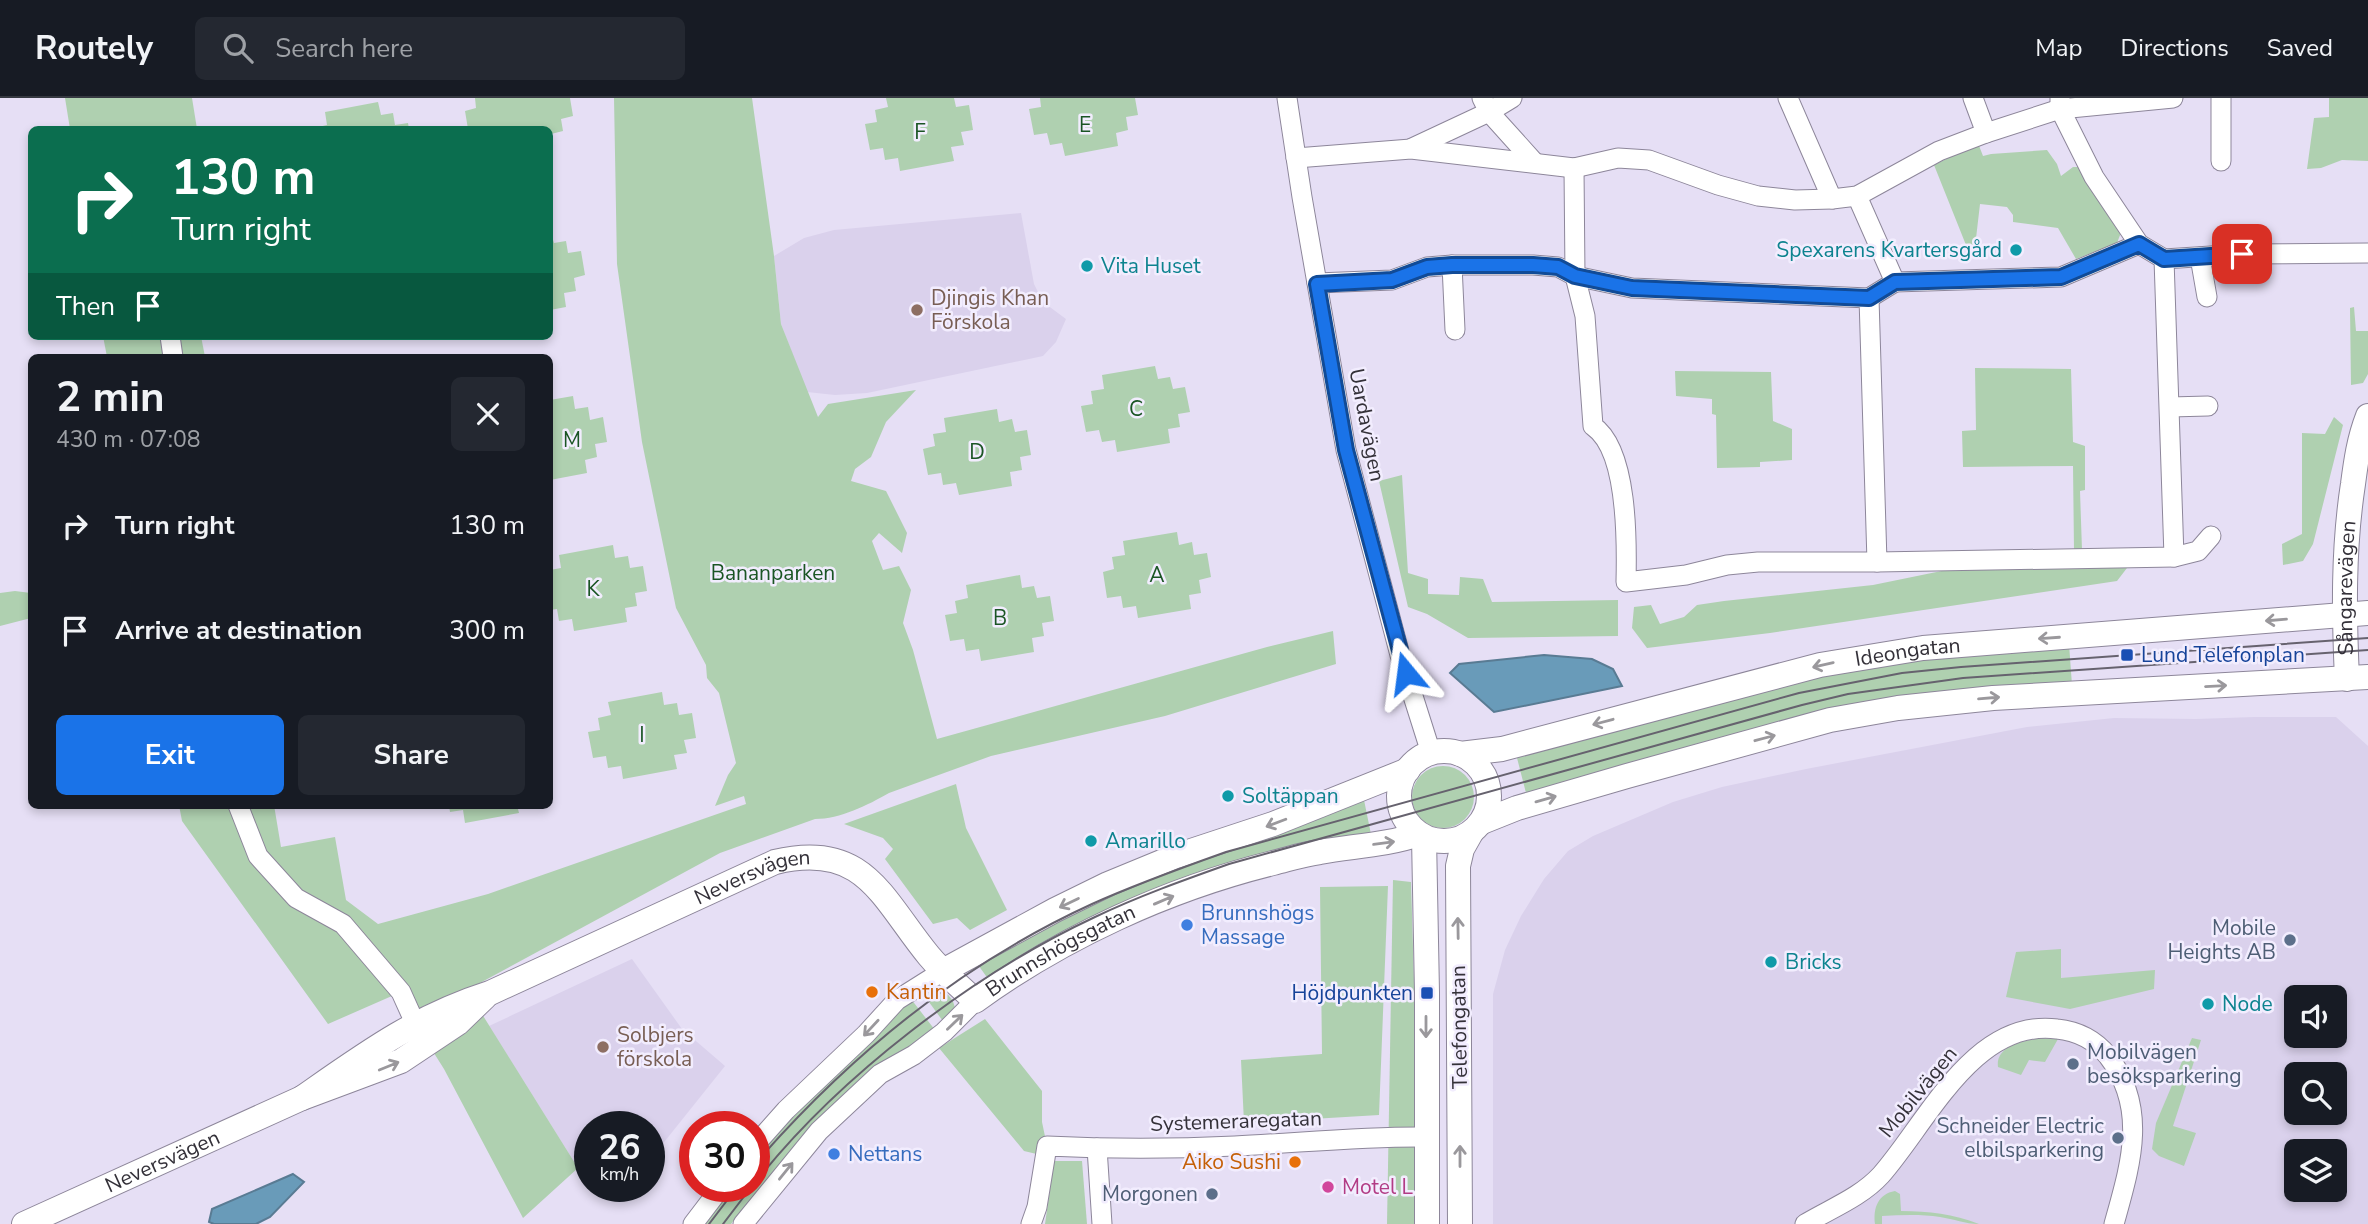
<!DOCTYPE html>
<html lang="en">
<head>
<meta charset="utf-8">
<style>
  body { margin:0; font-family:"Nunito Sans",sans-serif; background:#242831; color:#f1f3f6; height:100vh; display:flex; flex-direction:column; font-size:26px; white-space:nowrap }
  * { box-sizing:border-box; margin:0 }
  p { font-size:23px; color:#9ea1a6 }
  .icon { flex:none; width:38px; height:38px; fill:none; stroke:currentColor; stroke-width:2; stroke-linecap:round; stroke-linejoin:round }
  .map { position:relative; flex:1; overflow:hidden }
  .sheet { position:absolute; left:28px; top:256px; width:525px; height:455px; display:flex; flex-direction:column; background:#171b24; border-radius:10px; box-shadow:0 4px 10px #0003 }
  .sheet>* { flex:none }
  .guide { position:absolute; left:28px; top:28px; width:525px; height:214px; border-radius:10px; box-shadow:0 4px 10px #0003; background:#0b6e4f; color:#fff; overflow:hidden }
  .tools { position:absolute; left:2284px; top:887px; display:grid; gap:14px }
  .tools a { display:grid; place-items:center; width:63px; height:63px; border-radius:10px; background:#171b24; box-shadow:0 4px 10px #0003; font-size:35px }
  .speed { position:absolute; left:574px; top:1013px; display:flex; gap:14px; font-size:35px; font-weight:700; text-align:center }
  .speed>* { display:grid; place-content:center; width:91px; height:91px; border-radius:50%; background:#171b24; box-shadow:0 4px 10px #0003; line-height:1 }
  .speed small { font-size:18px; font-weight:400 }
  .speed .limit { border:10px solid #d22; background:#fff; color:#111 }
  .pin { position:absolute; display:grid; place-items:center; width:60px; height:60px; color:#fff; margin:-30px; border-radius:14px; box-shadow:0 4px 10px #0006 }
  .me { position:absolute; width:77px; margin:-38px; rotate:344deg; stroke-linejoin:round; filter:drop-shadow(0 0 5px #0008) }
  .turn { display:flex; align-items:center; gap:24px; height:147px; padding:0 28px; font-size:32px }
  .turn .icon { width:91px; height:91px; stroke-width:2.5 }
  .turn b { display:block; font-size:49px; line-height:60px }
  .then { display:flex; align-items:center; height:66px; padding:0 28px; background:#0003; gap:14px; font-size:26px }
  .round { display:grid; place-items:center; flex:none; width:74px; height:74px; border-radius:10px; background:#242831 }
  .summary { display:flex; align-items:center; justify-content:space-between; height:119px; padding:0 28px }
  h1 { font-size:42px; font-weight:700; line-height:52px }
  .button { display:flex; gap:14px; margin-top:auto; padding:14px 28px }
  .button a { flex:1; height:80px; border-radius:10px; background:#1a73e8; color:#fff; font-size:28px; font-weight:700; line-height:80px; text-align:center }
  .button a+a { background:#242831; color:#f1f3f6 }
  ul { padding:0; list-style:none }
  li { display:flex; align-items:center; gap:21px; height:105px; padding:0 28px }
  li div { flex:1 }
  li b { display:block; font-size:26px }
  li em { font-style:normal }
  header { display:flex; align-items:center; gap:42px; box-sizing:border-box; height:98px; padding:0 35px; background:#171b24; border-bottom:2px solid #363941 }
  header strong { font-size:33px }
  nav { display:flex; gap:38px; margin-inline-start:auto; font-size:24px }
  .search { width:490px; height:63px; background:#242831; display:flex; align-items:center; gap:18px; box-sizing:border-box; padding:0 24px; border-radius:10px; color:#9ea1a6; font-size:26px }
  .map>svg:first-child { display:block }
  .built { fill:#dad1ec; fill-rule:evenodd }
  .green { fill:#afd0b0 }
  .water { fill:#699bb9; stroke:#597b93; stroke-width:2 }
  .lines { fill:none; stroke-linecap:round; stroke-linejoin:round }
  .minor-casing { stroke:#8d869a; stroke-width:21 }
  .tertiary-casing { stroke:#8d869a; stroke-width:26 }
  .minor { stroke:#fff; stroke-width:19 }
  .tertiary { stroke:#fff; stroke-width:24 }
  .tram { stroke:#66626e; stroke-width:2 }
  .oneway { stroke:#9a989c }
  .route-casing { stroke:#114b97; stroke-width:18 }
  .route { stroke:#1a73e8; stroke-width:12 }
  .culture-dot { fill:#0f9aa8; stroke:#f2edfe; stroke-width:2.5 }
  .education-dot { fill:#8d6e63; stroke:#f2edfe; stroke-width:2.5 }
  .transit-dot { fill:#1a4fb4; stroke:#f2edfe; stroke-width:2.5 }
  .shop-dot { fill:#3f7fe0; stroke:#f2edfe; stroke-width:2.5 }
  .service-dot { fill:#5c6f8a; stroke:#f2edfe; stroke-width:2.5 }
  .food-dot { fill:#e8710a; stroke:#f2edfe; stroke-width:2.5 }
  .hotel-dot { fill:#d1479c; stroke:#f2edfe; stroke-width:2.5 }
  .labels { text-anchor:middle; stroke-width:5; stroke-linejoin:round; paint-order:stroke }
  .park-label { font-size:21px; fill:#1a5524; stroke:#f2edfe }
  .culture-label { font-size:21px; fill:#0d838f; stroke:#f2edfe; text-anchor:start }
  .education-label { font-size:21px; fill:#785e54; stroke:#f2edfe; text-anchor:start }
  .street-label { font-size:21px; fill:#343139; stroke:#f2edfe }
  .transit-label { font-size:21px; fill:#164399; stroke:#f2edfe; text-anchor:start }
  .shop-label { font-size:21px; fill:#366cbe; stroke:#f2edfe; text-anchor:start }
  .service-label { font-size:21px; fill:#4e5e75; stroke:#f2edfe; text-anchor:end }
  .food-label { font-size:21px; fill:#c56008; stroke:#f2edfe; text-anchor:start }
  .hotel-label { font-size:21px; fill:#b23c85; stroke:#f2edfe; text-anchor:start }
</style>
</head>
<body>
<header>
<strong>Routely</strong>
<div class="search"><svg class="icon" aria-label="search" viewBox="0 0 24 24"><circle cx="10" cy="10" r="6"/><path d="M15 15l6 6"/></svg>Search here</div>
<nav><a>Map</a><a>Directions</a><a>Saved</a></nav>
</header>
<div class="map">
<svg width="2368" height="1126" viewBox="0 0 2368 1126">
  <rect width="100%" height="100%" fill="#e6dff5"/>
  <!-- built -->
  <g class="built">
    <polygon points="1021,115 1034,186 1043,204 1066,221 1056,244 1043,258 867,295 835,297 807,294 781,226 774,158 804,140 834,132"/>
    <path d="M2254,619h82l32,29v478h-875v-230l12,-44 16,-34 23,-37 24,-28 25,-15 80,-34 49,-15 84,-18 221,-42 87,-9 82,1zM2296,900h38v38h-38zM2296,976h38v39h-38zM2296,1054h38v38h-38z"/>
    <polygon points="632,861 682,931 725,968 649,1063 649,1029 590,1029 590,1052 578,1070 489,928"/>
  </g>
  <!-- green -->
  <g class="green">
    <polygon points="65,0 192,0 197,31 70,31"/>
    <polygon points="475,0 570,0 573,18 561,21 563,33 551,36 553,50 550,51 550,32 468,31 465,13 476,10"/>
    <path d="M614,0h138l22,158 7,68 37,93 10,-13 88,-14 -30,32 -15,35 -16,12 -4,12 35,10 21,42 -5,20 -23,-20 -7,8 11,29 16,-4 12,24 -8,33 10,27 24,89 330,-92 66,-16 3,33 -171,52 -174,40 -102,37c-21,12 -49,26 -74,26l-95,34 -253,137 111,178 -55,50 -79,-149 -29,-46 -14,-31 -73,32 -146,-203 -3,-16h95l7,42 54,-10 11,63 32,24 110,-30 258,-90 -2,-8 -29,10 13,-31 8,-12 -17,-70 -12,-15 -1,-13 -30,-57 -34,-166 -25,-178z"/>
    <polygon points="886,0 954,0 956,9 969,7 973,32 961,34 964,47 951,49 954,63 900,73 898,60 885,62 883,50 870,52 865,26 877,24 875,12 888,9"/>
    <polygon points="1040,0 1135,0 1138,17 1126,19 1128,32 1116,35 1118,48 1065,58 1062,45 1050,47 1047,35 1034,37 1029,11 1041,9"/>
    <polygon points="2329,0 2368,0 2368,63 2342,62 2321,70 2307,71 2314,20 2329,19"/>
    <polygon points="378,4 381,17 393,15 395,27 408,25 409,31 314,31 314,30 327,27 325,14"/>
    <polygon points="1978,45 1983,58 1991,56 2047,52 2057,66 2061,78 2073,69 2078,69 2122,132 2117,145 2076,161 2058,130 2013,124 2013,117 2007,109 1980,106 1975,149 1966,147 1934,67"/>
    <polygon points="550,132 554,145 566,143 568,155 581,153 585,177 574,180 576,193 564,195 566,209 550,212"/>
    <polygon points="2354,209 2356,233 2368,233 2368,276 2363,285 2351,287 2350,210"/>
    <polygon points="103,238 201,238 205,259 107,259"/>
    <polygon points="1155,268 1158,281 1170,279 1173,291 1185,289 1190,314 1178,316 1180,329 1168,331 1170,345 1117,354 1115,342 1102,344 1099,332 1086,334 1081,308 1093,306 1091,293 1104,291 1102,277"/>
    <polygon points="1975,270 2071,271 2073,344 2085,348 2085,392 2080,393 2082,452 2074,452 2073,368 1963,369 1962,333 1976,332"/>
    <polygon points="1675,273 1771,274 1773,323 1792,331 1792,362 1760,364 1760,369 1717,370 1716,317 1712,316 1712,301 1676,298"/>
    <polygon points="573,298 575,311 588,309 590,322 603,319 607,344 595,346 597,359 585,362 587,375 550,382 550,302"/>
    <polygon points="997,311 999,324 1012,321 1015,334 1027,332 1031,357 1020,359 1022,372 1010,374 1012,388 959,397 956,385 943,387 941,375 928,377 923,351 935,348 933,336 946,334 944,320"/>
    <polygon points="2334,319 2343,327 2313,446 2303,463 2283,467 2282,446 2302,436 2302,335 2325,336"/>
    <polygon points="1402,377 1408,475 1428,481 1428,496 1459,497 1460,479 1483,481 1492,504 1618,502 1618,538 1468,540 1427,516 1408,509 1379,383"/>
    <polygon points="1177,434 1179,447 1192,444 1194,457 1207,455 1211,479 1199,482 1201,495 1189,497 1191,511 1138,520 1136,508 1123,510 1121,498 1107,500 1103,474 1114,471 1112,459 1125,457 1123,443"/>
    <polygon points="613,447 615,460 628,458 630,470 643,468 647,493 635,495 637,508 625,510 627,524 574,533 572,521 559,523 557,511 550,512 550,472 561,470 559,457"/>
    <polygon points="2175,464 2127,470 2117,483 1770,535 1647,550 1632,530 1634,509 1651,507 1660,526 1684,519 1697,507 1724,503 1873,487 1961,469"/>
    <polygon points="1020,477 1022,490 1034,488 1037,500 1050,498 1054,523 1042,525 1044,538 1032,540 1034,554 981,563 979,551 966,553 964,541 950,543 945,517 957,515 955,503 968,500 966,487"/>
    <polygon points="15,493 31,495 31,520 0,528 0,495"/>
    <polygon points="2069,546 2072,587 1949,596 1527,699 1516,656 1833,571"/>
    <polygon points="662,594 664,607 677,605 679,617 692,615 696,640 684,642 687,655 674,657 677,671 623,681 621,668 608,670 606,658 593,660 588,634 600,632 598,620 611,617 608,604"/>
    <circle cx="1443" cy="699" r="31"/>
    <polygon points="956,686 966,730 1007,812 970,832 957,820 933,826 885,761 893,751 883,740 844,726"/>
    <polygon points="1364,702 1372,741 1310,750 998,878 986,878 976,864 1090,803"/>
    <polygon points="449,707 517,707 519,715 465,725 463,712 450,714"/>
    <polygon points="1393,782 1411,784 1415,916 1417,1126 1387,1126"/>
    <polygon points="1388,788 1379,1017 1244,1025 1241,962 1322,956 1320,789"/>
    <polygon points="2061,851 2061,880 2155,872 2154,891 2070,911 2006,899 2016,854"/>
    <path d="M932,889c13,3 23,11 23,24l-10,13 -24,-33z"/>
    <polygon points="911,901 935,932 764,1086 731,1126 702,1126 730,1089 754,1088 754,1060 792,1016"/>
    <polygon points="985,921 1042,993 1042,1024 1047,1048 1045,1058 1024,1053 939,950"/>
    <path d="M2043,940l15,1 -13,23 -16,-2 -8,15 -23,-8c-3,-22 28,-27 45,-29z"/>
    <polygon points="2192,940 2201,942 2173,1028 2196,1035 2184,1068 2159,1058 2152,1051 2156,1025"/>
    <polygon points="1054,1063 1082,1063 1087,1126 1045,1126"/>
    <path d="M1895,1093l5,3 1,17c28,0 52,3 78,13 -14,0 -25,-5 -39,-7 -19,-3 -39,-2 -58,-1v8h-7c-2,-16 3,-30 20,-33z"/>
  </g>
  <!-- water -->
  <g class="water">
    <polygon points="1544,557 1592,561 1613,571 1622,588 1494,614 1450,575 1459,566"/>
    <polygon points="293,1076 304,1084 270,1119 256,1126 214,1126 209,1124 212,1111"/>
  </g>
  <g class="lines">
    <defs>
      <g id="minor">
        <polyline points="1287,0 1302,99 1346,352 1400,557 1431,655"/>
        <polyline points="1482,0 1489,14 1535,65"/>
        <polyline points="1788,0 1832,101"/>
        <polyline points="1973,0 1986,35"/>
        <polyline points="2221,0 2221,63"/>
        <polyline points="1412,50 1489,14 1512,0"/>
        <polyline points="1296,60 1411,51 1574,70 1618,60 1649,62 1718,87 1758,98 1795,102 1832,101 1857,98 1939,53 1986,35 2060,11 2173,0"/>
        <path d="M1574,70l1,108 10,40 8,110c35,24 34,116 33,156l60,-7 41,-10 31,-3h119"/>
        <polyline points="1857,98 1895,184 1869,200"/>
        <polyline points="2200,159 2207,199"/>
        <polyline points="2164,161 2242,156 2368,155"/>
        <polyline points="1452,167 1455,232"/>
        <polyline points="1895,184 2061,179 2139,146"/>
        <polyline points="1317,185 1392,182 1427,169 1452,167 1533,167 1558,169 1575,178 1632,190 1869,200 1877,464 2174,459 2164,161 2139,146 2094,79 2060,11 2060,0"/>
        <polyline points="170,238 173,259"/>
        <polyline points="2170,309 2208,308"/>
        <polyline points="2174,459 2198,453 2211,438"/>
        <polyline points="238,707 258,758 296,800 343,826 401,894 415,925 418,941"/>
        <polyline points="754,1048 786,1012 866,936 897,902 943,873"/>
        <polyline points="1097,1050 1102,1126"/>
        <polyline points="693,1126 722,1088"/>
        <polyline points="743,1126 819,1033 880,976 914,957 944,934 975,903"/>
        <path d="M1031,1126l6,-17 10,-61c62,3 125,3 188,0 64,-3 128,-10 193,-9"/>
        <path d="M1805,1126c25,-15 56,-27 76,-49 46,-52 93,-157 176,-146 20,2 38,11 51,27 41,53 22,110 6,168"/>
      </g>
      <g id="tertiary">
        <path id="s1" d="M2347,581c-3,-65 -4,-130 6,-195 3,-23 6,-45 15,-68"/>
        <circle cx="1444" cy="698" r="45"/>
        <path id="s2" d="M1460,656l42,-5 318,-84 103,-17 445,-35"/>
        <polyline points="1482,724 1517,710 1627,678 1830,622 1898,610 1993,600 2368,579"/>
        <polyline points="1424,739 1427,895 1427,1126"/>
        <polyline points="943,873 1055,812 1108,786 1176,758 1273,726 1408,672"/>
        <path id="s3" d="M302,1000c63,-44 113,-81 188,-105l285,-131c90,-22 107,37 154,94 14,17 31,30 46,45 88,-64 193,-112 298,-138 16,-4 31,-9 47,-11 34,-6 67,-7 99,-18"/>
        <path id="s4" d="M24,1126l278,-126 99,-37 57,-38 27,-26"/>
        <polyline points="1460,1126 1458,768 1462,751 1471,735"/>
      </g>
    </defs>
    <!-- minor casing -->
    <use href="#minor" class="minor-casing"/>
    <!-- tertiary casing -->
    <use href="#tertiary" class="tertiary-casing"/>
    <!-- minor -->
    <use href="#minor" class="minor"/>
    <!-- tertiary -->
    <use href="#tertiary" class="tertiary"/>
    <!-- tram -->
    <g class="tram">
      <path d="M754,1067c94,-108 207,-201 338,-261 44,-20 89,-36 134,-52l573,-159 103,-20 59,-6 407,-29"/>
      <path d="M754,1086c84,-107 219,-210 341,-267 44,-21 89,-37 134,-53l573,-159 46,-11 115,-16 405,-28"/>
      <polyline points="709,1126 738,1088"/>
      <polyline points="723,1126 752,1088"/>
    </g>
  </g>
  <!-- one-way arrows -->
  <defs><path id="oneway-shaft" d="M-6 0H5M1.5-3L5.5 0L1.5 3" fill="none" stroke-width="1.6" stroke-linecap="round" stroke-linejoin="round" transform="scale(1.75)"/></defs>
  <g class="oneway">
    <use href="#oneway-shaft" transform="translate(2276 522) rotate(175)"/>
    <use href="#oneway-shaft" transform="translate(2049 540) rotate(176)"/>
    <use href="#oneway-shaft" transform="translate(1823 567) rotate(167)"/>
    <use href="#oneway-shaft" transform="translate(2216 588) rotate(-3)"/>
    <use href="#oneway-shaft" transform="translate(1989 600) rotate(-5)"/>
    <use href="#oneway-shaft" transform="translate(1603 624) rotate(165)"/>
    <use href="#oneway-shaft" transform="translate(1765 640) rotate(-15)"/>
    <use href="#oneway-shaft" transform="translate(1546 701) rotate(-16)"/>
    <use href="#oneway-shaft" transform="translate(1276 725) rotate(159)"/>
    <use href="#oneway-shaft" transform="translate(1384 745) rotate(-8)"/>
    <use href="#oneway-shaft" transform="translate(1164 802) rotate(-23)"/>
    <use href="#oneway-shaft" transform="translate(1069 805) rotate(154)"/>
    <use href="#oneway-shaft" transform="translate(1458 830) rotate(-91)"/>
    <use href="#oneway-shaft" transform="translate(955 924) rotate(-44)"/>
    <use href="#oneway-shaft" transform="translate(1426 929) rotate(90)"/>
    <use href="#oneway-shaft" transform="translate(871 930) rotate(133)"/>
    <use href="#oneway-shaft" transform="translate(389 968) rotate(-22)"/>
    <use href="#oneway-shaft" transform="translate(1460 1058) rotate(-90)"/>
    <use href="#oneway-shaft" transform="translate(786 1073) rotate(-51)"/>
  </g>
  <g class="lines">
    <defs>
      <polyline id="route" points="1406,575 1346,352 1317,186 1392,182 1427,169 1452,167 1533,167 1558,169 1575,178 1632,190 1869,200 1895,184 2061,179 2139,146 2164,161 2242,156"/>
    </defs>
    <!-- route casing -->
    <use href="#route" class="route-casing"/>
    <!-- route -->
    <use href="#route" class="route"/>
  </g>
  <!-- markers -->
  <g class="culture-dot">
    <circle cx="2016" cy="152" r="7"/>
    <circle cx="1087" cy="168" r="7"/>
    <circle cx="1228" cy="698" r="7"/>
    <circle cx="1091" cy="743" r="7"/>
    <circle cx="1771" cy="864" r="7"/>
    <circle cx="2208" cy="906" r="7"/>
  </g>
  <g class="education-dot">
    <circle cx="917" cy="212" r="7"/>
    <circle cx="603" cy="949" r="7"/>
  </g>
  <g class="transit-dot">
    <rect x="2120" y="550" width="14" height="14" rx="3.5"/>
    <rect x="1420" y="888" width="14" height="14" rx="3.5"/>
  </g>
  <g class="shop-dot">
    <circle cx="1187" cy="827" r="7"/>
    <circle cx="834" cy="1056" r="7"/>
  </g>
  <g class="service-dot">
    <circle cx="2290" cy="842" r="7"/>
    <circle cx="2073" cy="966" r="7"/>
    <circle cx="2118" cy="1040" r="7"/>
    <circle cx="1212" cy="1096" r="7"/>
  </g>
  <g class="food-dot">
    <circle cx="872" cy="894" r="7"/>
    <circle cx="1295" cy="1064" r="7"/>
  </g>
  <circle class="hotel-dot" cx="1328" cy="1089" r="7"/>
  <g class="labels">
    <!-- park labels -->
    <g class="park-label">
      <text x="1085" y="34">E</text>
      <text x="920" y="41">F</text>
      <text x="1136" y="318">C</text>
      <text x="572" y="349">M</text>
      <text x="977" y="361">D</text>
      <text x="773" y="482">Bananparken</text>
      <text x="1157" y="484">A</text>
      <text x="593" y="498">K</text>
      <text x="1000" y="527">B</text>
      <text x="642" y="644">I</text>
    </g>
    <!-- culture labels -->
    <g class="culture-label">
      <text x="2002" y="159" text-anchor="end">Spexarens Kvartersgård</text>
      <text x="1101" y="175">Vita Huset</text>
      <text x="1242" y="705">Soltäppan</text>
      <text x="1105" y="750">Amarillo</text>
      <text x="1785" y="871">Bricks</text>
      <text x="2222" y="913">Node</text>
    </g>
    <!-- education labels -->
    <g class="education-label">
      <text x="931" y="207">Djingis Khan<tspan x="931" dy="24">Förskola</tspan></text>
      <text x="617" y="944">Solbjers<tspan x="617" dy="24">förskola</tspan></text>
    </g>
    <!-- street labels -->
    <g class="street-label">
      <text transform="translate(1367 327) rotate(79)" y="7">Uardavägen</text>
      <text dy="7" stroke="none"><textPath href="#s1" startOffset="91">Sångarevägen</textPath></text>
      <text dy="7" stroke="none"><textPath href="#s2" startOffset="460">Ideongatan</textPath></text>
      <text dy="7" stroke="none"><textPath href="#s3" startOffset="504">Neversvägen</textPath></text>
      <text dy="7" stroke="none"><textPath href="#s3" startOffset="891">Brunnshögsgatan</textPath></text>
      <text transform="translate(1459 929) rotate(-91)" y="7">Telefongatan</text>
      <text transform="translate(1918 994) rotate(-51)" y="7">Mobilvägen</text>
      <text transform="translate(1236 1023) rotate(-2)" y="7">Systemeraregatan</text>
      <text dy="7" stroke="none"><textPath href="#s4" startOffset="152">Neversvägen</textPath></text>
    </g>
    <!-- transit labels -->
    <g class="transit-label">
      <text x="2141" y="564">Lund Telefonplan</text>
      <text x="1413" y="902" text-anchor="end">Höjdpunkten</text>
    </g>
    <!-- shop labels -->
    <g class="shop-label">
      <text x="1201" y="822">Brunnshögs<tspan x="1201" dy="24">Massage</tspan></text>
      <text x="848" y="1063">Nettans</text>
    </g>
    <!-- service labels -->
    <g class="service-label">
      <text x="2276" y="837">Mobile<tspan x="2276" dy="24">Heights AB</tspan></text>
      <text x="2087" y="961" text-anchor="start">Mobilvägen<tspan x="2087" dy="24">besöksparkering</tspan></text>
      <text x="2104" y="1035">Schneider Electric<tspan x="2104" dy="24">elbilsparkering</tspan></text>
      <text x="1198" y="1103">Morgonen</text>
    </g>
    <!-- food labels -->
    <g class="food-label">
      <text x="886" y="901">Kantin</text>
      <text x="1281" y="1071" text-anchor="end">Aiko Sushi</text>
    </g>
    <!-- hotel labels -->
    <g class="hotel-label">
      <text x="1342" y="1096">Motel L</text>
    </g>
  </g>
</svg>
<div class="tools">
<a><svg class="icon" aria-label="sound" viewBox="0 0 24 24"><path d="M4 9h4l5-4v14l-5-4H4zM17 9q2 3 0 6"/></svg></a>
<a><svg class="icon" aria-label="search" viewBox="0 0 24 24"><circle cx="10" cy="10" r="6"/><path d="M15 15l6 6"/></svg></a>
<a><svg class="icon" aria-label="layers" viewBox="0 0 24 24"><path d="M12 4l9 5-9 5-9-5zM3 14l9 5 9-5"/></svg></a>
</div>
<div class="speed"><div>26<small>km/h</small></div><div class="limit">30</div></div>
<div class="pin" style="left:2242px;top:156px;background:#d93025"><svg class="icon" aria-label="arrive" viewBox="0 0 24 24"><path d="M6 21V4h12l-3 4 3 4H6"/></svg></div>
<svg class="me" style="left:1406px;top:575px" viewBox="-20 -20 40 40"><path d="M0-17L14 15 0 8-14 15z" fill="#1a73e8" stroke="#fff" stroke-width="4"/></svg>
<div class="guide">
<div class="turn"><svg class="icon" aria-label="right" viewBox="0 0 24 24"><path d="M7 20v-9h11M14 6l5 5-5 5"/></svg><div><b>130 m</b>Turn right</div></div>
<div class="then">Then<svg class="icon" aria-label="arrive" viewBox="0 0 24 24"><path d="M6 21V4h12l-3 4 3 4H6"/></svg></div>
</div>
<section class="sheet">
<div class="summary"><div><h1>2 min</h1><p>430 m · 07:08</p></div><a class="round"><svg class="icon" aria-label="close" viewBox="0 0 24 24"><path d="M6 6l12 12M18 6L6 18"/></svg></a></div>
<ul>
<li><svg class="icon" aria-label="right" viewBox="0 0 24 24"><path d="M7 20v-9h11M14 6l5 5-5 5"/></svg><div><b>Turn right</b></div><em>130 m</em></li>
<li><svg class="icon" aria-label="arrive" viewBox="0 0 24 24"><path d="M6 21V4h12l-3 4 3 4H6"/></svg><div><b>Arrive at destination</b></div><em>300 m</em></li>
</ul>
<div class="button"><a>Exit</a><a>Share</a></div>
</section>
</div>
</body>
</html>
